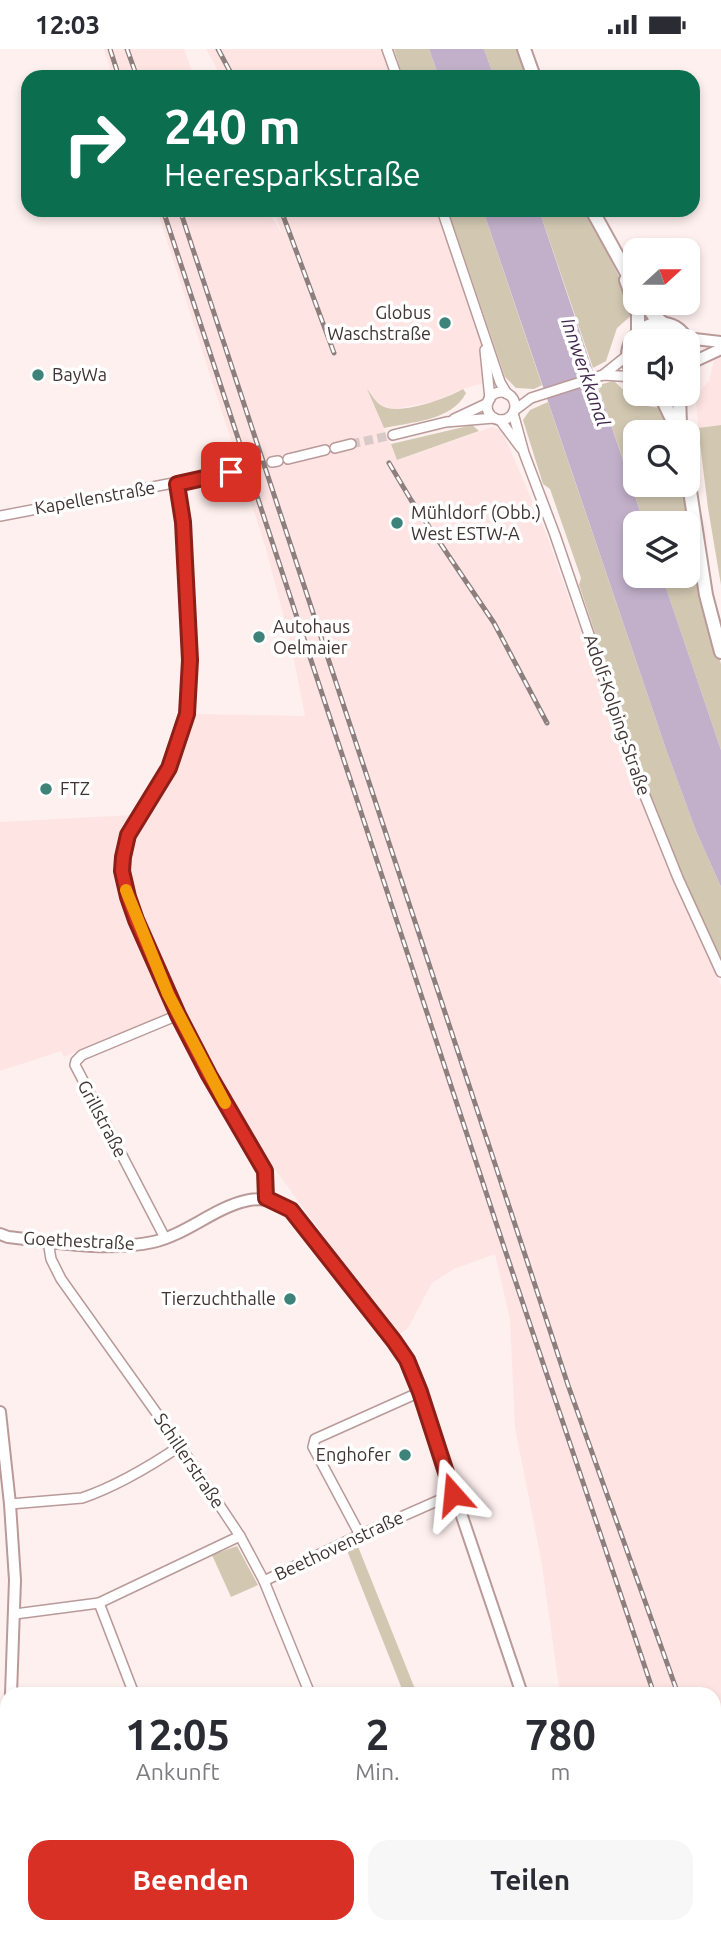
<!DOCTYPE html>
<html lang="de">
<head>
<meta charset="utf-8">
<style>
  body { margin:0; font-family:Ubuntu,sans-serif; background:#f7f7f7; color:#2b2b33; height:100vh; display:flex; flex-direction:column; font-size:26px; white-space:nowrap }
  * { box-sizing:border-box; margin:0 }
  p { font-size:23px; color:#7c7c81 }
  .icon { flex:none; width:38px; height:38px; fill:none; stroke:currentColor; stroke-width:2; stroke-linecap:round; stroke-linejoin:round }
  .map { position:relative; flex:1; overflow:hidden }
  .side { position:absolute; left:0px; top:1638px; width:721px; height:247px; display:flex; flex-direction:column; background:#fff; border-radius:21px 21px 0 0; box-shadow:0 4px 10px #0003 }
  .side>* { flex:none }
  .banner { position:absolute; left:21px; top:21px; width:679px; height:147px; border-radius:21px; box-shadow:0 4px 10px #0003; background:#0b6e4f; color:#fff; overflow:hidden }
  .needle { width:46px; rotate:69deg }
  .buttons { position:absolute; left:623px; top:189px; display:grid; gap:14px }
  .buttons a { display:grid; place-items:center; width:77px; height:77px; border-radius:14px; background:#fff; box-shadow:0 4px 10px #0003; font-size:35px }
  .pin { position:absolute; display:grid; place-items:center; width:60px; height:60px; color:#fff; margin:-30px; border-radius:14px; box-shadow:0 4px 10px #0006 }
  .me { position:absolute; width:77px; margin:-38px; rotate:342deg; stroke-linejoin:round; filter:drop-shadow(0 0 5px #0008) }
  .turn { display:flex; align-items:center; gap:24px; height:147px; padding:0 28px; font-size:32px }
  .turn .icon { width:91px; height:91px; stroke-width:2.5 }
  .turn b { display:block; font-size:49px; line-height:60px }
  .eta { display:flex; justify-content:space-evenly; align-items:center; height:119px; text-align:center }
  .eta b { font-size:42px; font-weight:700; line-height:49px }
  .action { display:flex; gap:14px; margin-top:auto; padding:14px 28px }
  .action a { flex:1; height:80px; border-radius:21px; background:#d93025; color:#fff; font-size:28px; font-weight:700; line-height:80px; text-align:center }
  .action a+a { background:#f7f7f7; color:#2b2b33 }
  .status { display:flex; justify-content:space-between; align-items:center; height:49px; padding:0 35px; background:#fff; direction:ltr }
  .status svg { height:19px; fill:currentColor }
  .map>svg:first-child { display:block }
  .built { fill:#fee5e4 }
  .green { fill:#d2c8b2 }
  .water { fill:#c2b0ca }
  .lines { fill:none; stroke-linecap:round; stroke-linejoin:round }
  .minor-tunnel { stroke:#d8cac9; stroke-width:9; stroke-dasharray:9 4.5; stroke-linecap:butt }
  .minor-casing { stroke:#b99a99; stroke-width:12 }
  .tertiary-casing { stroke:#b99a99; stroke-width:14 }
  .secondary-casing { stroke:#b99a99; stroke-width:16 }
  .minor { stroke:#fff; stroke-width:9 }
  .tertiary { stroke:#fff; stroke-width:10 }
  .secondary { stroke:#fff; stroke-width:12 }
  .rail-casing { stroke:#8c7f7e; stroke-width:5 }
  .rail { stroke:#fff; stroke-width:2.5; stroke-dasharray:8; stroke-linecap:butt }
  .route-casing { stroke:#8d1f18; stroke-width:18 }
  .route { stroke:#d93025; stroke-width:12 }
  .slow { stroke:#f59e0b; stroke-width:12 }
  .poi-dot { fill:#3d8379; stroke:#fff; stroke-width:2.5 }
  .labels { text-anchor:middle; stroke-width:7; stroke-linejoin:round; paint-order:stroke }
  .poi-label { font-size:18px; fill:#403333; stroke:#fff; text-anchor:start }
  .street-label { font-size:18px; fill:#403333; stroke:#fff }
  .water-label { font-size:19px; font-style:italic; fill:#3f254a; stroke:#fff }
</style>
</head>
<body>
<div class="status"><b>12:03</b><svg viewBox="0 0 49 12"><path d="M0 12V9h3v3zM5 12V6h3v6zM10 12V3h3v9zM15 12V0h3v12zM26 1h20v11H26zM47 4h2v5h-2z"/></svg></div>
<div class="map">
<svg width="721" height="1884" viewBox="0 0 721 1884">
  <rect width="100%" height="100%" fill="#fef0ef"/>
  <!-- built -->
  <g class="built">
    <polygon points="104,0 184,0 194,28 113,28"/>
    <polygon points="206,0 394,0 403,28 221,28"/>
    <polygon points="157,161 267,161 281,183 274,161 448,161 505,328 463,340 432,353 395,360 381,357 368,343 398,411 492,378 502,381 545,482 648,771 693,878 721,936 721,1884 678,1884 675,1878 714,1878 714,1645 560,1645 541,1510 515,1379 510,1271 495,1205 454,1220 432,1234 408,1279 397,1287 255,1093 197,989 183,957 64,1008 61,1002 0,1022 0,773 150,765 173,727 187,695 195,665 305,667 291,596 266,500"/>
    <polygon points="721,305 721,376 698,379 696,348 709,331 715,307"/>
    <polygon points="448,1878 590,1878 592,1884 451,1884"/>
  </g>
  <!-- green -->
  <g class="green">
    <polygon points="394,0 429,0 439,28 403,28"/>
    <polygon points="484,0 518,0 528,28 494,28"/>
    <polygon points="448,161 483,161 542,336 534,340 516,339 505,328"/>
    <polygon points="539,161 586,161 624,238 634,264 617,279 606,312 593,319"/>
    <path d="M614,332c15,14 27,29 49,26l8,25h-36v53h47l21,115 18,64v86l-59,-174h26v-53h-44l-46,-138z"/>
    <path d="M367,340c4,5 9,14 15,17 18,10 65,-8 81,-17l3,4c-14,28 -55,29 -82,35z"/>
    <path d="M548,353l119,350 29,79 25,56v71c-62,-117 -99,-247 -142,-373l2,-7 -31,-89 -7,-5 -20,-64 7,-10z"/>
    <polygon points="472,376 479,382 397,411 391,395"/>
    <polygon points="721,376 721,536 708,459 698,379"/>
    <polygon points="357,1495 417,1645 404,1645 346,1499"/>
    <polygon points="237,1497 258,1536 231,1548 212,1506"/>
  </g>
  <!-- water -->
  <g class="water">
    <polygon points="429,0 484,0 494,28 439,28"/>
    <polygon points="483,161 539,161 644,474 635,474 635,527 662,527 721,701 721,838 696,782 667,703"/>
  </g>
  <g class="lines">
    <!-- minor-tunnel -->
    <g class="minor-tunnel">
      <polyline points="351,395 393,386"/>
      <polyline points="231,423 272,413"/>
    </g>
    <defs>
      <g id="minor">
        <polyline points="387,0 397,28"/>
        <polyline points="442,161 500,333 507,345"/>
        <polyline points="485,301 490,350"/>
        <polyline points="603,326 628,306"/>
        <circle cx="501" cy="357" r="14"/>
        <polyline points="515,361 531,349 603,326 635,328"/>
        <polyline points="513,364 524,404 555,486 639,732 678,829 721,923"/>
        <polyline points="454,370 488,354"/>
        <polyline points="500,371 521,399"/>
        <polyline points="393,386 446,373 494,369"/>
        <polyline points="335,399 351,395"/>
        <polyline points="288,410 325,401"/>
        <polyline points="272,413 278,412"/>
        <polyline points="178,435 183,473 190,611 187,665 175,705 169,719 128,786 122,822 128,848 136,871 178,966 209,1026 265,1122 266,1149"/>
        <polyline points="0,467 231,423"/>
        <polyline points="165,1189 75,1016 76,1012 82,1006 178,966"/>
        <polyline points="48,1192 51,1210 61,1230 180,1397 240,1487 264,1532 310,1645"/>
        <path d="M10,1455l72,-6c35,-12 67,-31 98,-52"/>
        <polyline points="360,1486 313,1398 315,1390 420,1343"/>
        <polyline points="264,1532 360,1486 453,1445"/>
        <polyline points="99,1554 134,1645"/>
        <polyline points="15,1565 99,1554 240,1487"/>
        <polyline points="392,1878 394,1884"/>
        <polyline points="182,1884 206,1878"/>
      </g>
      <g id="tertiary">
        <polyline points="686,289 721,293"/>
        <polyline points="691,314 721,300"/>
        <path d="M0,1185l8,3c46,5 98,15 145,5 47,-10 91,-66 138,-32l103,131 13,19 13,32 102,302"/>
        <polyline points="0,1363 10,1455 15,1531 11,1645"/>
        <polyline points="7,1769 7,1801"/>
        <polyline points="20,1878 23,1884"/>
        <polyline points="601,1878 604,1884"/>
      </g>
      <g id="secondary">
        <polyline points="524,0 534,28"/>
        <polyline points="592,161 635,239"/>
        <polyline points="626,231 638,265 638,283"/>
        <polyline points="645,254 654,267 664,275"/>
        <path d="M635,327c-27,-39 31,-74 52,-36 6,10 6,21 1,31"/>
        <polyline points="660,345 678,383"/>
        <polyline points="679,345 680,376"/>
        <polyline points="688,429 706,546 721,603"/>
      </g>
    </defs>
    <!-- minor casing -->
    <use href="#minor" class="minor-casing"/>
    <!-- tertiary casing -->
    <use href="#tertiary" class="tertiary-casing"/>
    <!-- secondary casing -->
    <use href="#secondary" class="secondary-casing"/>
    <!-- minor -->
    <use href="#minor" class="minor"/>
    <!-- tertiary -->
    <use href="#tertiary" class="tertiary"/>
    <!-- secondary -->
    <use href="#secondary" class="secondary"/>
    <defs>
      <g id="rail">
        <polyline points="110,0 119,28"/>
        <polyline points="127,0 137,28"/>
        <polyline points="218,0 233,28"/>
        <polyline points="163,161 504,1198 654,1645"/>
        <polyline points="180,161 568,1336 678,1645"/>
        <polyline points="281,161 334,304"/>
        <polyline points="389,414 411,451 494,574 547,674"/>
        <polyline points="714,1751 721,1772"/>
        <polyline points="714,1798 721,1819"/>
        <polyline points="714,1823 721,1843"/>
      </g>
    </defs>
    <!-- rail casing -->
    <use href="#rail" class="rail-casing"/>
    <!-- rail -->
    <use href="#rail" class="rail"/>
  </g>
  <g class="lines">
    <defs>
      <polyline id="route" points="231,423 177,435 183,473 190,611 187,665 169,719 128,786 123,808 122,822 128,848 136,871 178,966 209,1026 265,1122 266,1149 291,1161 394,1292 407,1311 420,1343 453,1445"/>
    </defs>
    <!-- route casing -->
    <use href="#route" class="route-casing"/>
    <!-- route -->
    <use href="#route" class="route"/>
    <!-- slow -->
    <polyline class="slow" points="126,841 168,945 225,1054"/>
  </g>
  <!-- markers -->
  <g class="poi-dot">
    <circle cx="445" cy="274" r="7"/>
    <circle cx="38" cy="326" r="7"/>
    <circle cx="397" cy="474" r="7"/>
    <circle cx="259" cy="588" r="7"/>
    <circle cx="46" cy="740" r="7"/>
    <circle cx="290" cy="1250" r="7"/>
    <circle cx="405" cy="1406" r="7"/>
  </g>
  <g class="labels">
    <!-- poi labels -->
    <g class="poi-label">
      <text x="431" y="270" text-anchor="end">Globus<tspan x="431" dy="21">Waschstraße</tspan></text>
      <text x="52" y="332">BayWa</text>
      <text x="411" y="470">Mühldorf (Obb.)<tspan x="411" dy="21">West ESTW-A</tspan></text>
      <text x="273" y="584">Autohaus<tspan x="273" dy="21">Oelmaier</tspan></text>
      <text x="60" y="746">FTZ</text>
      <text x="276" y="1256" text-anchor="end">Tierzuchthalle</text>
      <text x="391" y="1412" text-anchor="end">Enghofer</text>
    </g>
    <!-- street labels -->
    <g class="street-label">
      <text transform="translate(95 449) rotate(-10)" y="6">Kapellenstraße</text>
      <text transform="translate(617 666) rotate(71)" y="6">Adolf-Kolping-Straße</text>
      <text transform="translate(102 1070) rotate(62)" y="6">Grillstraße</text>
      <text transform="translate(79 1192) rotate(3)" y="6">Goethestraße</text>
      <text transform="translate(189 1412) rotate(56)" y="6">Schillerstraße</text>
      <text transform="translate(339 1497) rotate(-25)" y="6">Beethovenstraße</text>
    </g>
    <!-- water labels -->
    <g class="water-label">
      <text transform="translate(586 323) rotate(71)" y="7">Innwerkkanal</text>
    </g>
  </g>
</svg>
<div class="buttons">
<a><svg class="needle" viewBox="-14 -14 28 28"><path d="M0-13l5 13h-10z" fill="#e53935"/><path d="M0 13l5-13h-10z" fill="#7c7c81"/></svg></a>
<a><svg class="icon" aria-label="sound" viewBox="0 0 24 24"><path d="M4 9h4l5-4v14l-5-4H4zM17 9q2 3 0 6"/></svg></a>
<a><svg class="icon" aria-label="search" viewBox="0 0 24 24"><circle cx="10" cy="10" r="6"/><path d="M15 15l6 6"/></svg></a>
<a><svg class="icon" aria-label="layers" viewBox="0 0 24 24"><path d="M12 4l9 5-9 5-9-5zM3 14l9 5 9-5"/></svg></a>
</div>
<div class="pin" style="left:231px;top:423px;background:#d93025"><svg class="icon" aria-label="arrive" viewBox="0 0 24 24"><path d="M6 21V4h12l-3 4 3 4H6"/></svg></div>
<svg class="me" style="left:453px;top:1445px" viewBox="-20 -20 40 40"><path d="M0-17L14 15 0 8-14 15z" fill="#d93025" stroke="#fff" stroke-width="4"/></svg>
<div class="banner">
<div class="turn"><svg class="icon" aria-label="right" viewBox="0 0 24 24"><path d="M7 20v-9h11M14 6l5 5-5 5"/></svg><div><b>240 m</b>Heeresparkstraße</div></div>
</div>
<section class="side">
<div class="eta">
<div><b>12:05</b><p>Ankunft</p></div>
<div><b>2</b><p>Min.</p></div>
<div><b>780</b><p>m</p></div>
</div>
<div class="action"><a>Beenden</a><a>Teilen</a></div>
</section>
</div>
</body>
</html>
